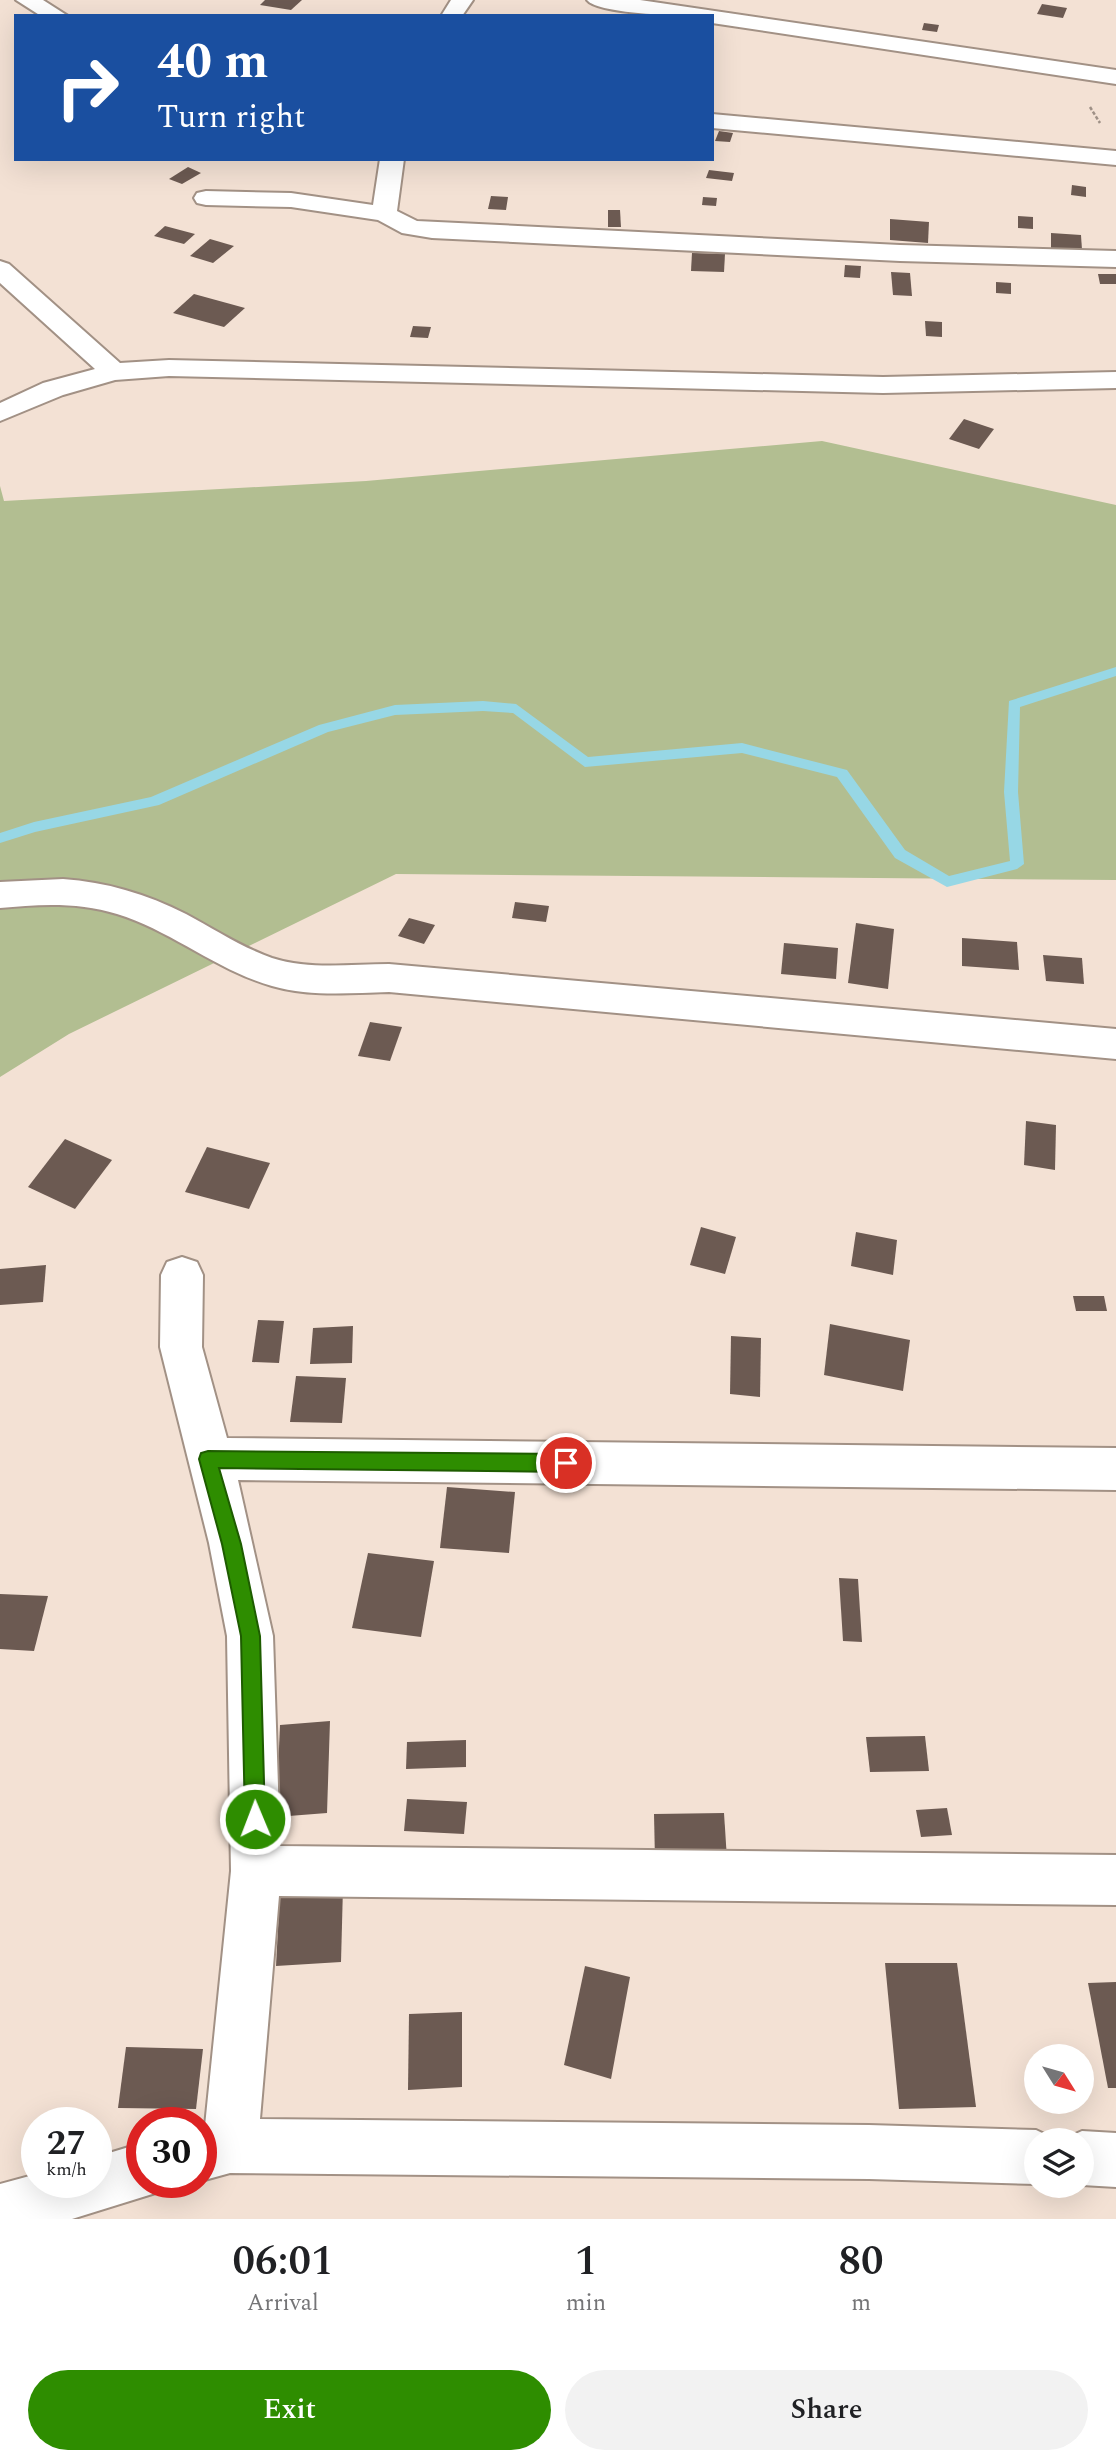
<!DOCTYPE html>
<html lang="en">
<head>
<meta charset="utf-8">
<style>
  body { margin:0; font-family:Spectral,serif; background:#f2f2f2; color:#202124; height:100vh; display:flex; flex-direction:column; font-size:26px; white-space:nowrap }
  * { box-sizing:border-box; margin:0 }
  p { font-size:23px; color:#757577 }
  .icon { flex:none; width:38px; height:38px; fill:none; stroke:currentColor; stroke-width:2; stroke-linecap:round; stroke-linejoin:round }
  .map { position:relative; height:2219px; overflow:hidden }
  .sheet { display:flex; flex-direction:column; background:#fff; flex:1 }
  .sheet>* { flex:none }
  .banner { position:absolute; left:14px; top:14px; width:700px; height:147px; border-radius:0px; box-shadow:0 7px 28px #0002; background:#1a4fa0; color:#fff; overflow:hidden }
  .needle { width:46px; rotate:127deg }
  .fabs { position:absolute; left:1024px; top:2044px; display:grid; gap:14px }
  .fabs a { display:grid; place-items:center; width:70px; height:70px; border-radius:50%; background:#fff; box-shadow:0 7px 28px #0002; font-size:35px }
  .speed { position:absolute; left:21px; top:2107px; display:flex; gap:14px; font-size:35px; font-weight:700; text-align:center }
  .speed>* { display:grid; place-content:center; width:91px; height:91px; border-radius:50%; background:#fff; box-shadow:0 7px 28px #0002; line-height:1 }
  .speed small { font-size:18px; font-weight:400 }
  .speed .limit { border:10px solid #d22; background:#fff; color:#111 }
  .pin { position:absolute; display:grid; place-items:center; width:60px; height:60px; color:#fff; margin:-30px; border:4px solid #fff; border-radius:50%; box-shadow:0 2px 7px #0007 }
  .me { position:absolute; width:77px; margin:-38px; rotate:359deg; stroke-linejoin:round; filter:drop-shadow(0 0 5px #0008) }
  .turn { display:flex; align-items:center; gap:24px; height:147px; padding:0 28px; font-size:32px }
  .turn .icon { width:91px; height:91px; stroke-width:2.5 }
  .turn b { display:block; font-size:49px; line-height:60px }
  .eta { display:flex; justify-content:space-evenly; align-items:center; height:119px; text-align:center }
  .eta b { font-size:42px; font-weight:600; line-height:49px }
  .cta { display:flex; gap:14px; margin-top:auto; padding:14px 28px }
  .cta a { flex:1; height:80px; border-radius:42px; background:#2e8d00; color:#fff; font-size:28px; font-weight:600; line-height:80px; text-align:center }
  .cta a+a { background:#f2f2f2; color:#202124 }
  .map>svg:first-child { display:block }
  .green { fill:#b2be91 }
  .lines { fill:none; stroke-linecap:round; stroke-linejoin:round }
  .stream { fill:#97d7e5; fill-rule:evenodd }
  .building { fill:#6c5a52 }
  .minor-casing { stroke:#a29185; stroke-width:4 }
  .path { stroke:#9e9086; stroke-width:2.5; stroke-dasharray:3.5 2; stroke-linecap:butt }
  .minor { fill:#fff; fill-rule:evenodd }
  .route { fill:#2e8d00; stroke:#1e5c00; stroke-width:2 }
</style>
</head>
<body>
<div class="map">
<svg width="1116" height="2219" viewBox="0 0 1116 2219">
  <rect width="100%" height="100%" fill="#f3e1d4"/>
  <!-- green -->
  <polygon class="green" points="822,441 1116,505 1116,880 396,874 69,1034 0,1077 0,486 4,501 366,481"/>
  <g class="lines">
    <!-- stream -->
    <polygon class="stream" points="1116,667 1116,676 1020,707 1018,792 1024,864 1017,869 947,887 895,858 837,777 742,753 585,767 513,713 483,711 395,715 328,732 159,805 35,832 0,843 0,833 34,822 151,797 319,725 395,705 483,701 516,704 588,757 742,743 847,770 905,850 949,876 1010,861 1004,792 1009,701"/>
  </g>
  <!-- building -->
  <g class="building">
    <polygon points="265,0 302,0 291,10 260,5"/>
    <polygon points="1042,4 1067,8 1063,18 1037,14"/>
    <polygon points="924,23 939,25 937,32 922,30"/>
    <polygon points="719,131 733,133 730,142 715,141"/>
    <polygon points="188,167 201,173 182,184 169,179"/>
    <polygon points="709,170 734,173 732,181 706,178"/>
    <polygon points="1072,185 1086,187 1086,197 1071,195"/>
    <polygon points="491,196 508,197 506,210 488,209"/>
    <polygon points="703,197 717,198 716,206 702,205"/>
    <polygon points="608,210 620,210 621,227 608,227"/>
    <polygon points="1018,216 1033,217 1033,229 1018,228"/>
    <polygon points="890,219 929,222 928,243 890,240"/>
    <polygon points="165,226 195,234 184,244 154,236"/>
    <polygon points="1051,233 1081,235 1082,250 1051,248"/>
    <polygon points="210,239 234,246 213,263 190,256"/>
    <polygon points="692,253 725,254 724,272 691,271"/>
    <polygon points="845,265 861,266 860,278 844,277"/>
    <polygon points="891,272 910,273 912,296 893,295"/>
    <polygon points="1098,274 1116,274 1116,284 1100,284"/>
    <polygon points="996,282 1011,283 1011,294 996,293"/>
    <polygon points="194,294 245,308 224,327 173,313"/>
    <polygon points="925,321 942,322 942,337 926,336"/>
    <polygon points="413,326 431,327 428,338 410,337"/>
    <polygon points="964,419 994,429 979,449 949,439"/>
    <polygon points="515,902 549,906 546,922 512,918"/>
    <polygon points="409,918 435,925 424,944 398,936"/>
    <polygon points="856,923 894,929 888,989 848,983"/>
    <polygon points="962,938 1017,942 1019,970 962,966"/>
    <polygon points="784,943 838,948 836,979 781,974"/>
    <polygon points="1043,955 1082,958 1084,984 1046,981"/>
    <polygon points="370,1022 402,1027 390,1061 358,1056"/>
    <polygon points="1026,1121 1056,1125 1055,1170 1024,1165"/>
    <polygon points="65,1139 112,1160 75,1209 28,1187"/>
    <polygon points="207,1147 270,1163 249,1209 185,1192"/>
    <polygon points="701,1227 736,1237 725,1274 690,1265"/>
    <polygon points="856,1232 897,1240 893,1275 851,1266"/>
    <polygon points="46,1265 43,1302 0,1305 0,1269"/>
    <polygon points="1073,1296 1104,1296 1107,1311 1076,1311"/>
    <polygon points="258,1320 284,1321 279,1363 252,1362"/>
    <polygon points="830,1324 910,1340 903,1391 824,1375"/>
    <polygon points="353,1326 352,1363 310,1364 313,1328"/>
    <polygon points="731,1336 761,1338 760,1397 730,1394"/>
    <polygon points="296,1376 346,1378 342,1423 290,1422"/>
    <polygon points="447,1487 515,1492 509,1553 440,1548"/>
    <polygon points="368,1553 434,1561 421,1637 352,1628"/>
    <polygon points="839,1578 858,1579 862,1642 843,1641"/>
    <polygon points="0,1594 48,1596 34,1651 0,1649"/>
    <polygon points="330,1721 327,1813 276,1817 280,1725"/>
    <polygon points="925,1736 929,1771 870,1772 866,1737"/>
    <polygon points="466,1740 466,1767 406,1769 407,1742"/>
    <polygon points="407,1799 467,1802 464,1834 404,1831"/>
    <polygon points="947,1808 952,1835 921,1837 916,1810"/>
    <polygon points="724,1813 727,1859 655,1860 654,1814"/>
    <polygon points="343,1887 341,1962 276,1966 280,1891"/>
    <polygon points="885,1963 957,1963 976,2107 899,2109"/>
    <polygon points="585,1966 630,1977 611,2079 564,2065"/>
    <polygon points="1116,1982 1116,2088 1108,2088 1088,1983"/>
    <polygon points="462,2012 462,2087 408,2090 409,2014"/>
    <polygon points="126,2047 203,2049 196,2109 118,2108"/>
  </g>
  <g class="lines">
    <defs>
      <g id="minor">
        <polygon points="16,0 43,0 68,16 41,16"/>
        <polygon points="451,0 473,0 462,16 441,16"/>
        <path d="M587,0h53l476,70v14l-404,-61v-7c-21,0 -114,-1 -125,-16z"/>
        <polygon points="712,114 1116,151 1116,165 712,128"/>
        <polygon points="380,159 404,159 397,211 417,221 900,245 1116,251 1116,267 900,261 432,238 402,233 378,220 291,207 206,205 197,203 194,198 197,193 206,191 291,193 373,205"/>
        <polygon points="0,261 9,264 120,363 169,360 883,377 1116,372 1116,388 883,393 169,376 115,380 63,395 0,421 0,403 43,383 95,369 0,283"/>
        <path d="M63,879c43,3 84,15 123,35 28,15 55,33 86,44 37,12 79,6 117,6l727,65v30l-727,-67c-39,1 -79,5 -117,-6 -56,-16 -100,-55 -155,-72 -38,-12 -78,-10 -117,-6v-26z"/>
        <polygon points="182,1257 197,1262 203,1275 202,1347 227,1438 1116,1448 1116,1490 238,1480 273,1636 280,1846 1116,1855 1116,1905 279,1896 260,2119 869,2125 1036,2130 1057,2140 1036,2140 1036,2184 869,2179 230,2173 201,2181 201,2126 205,2126 231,1871 227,1636 209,1543 160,1347 161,1275 167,1262"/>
        <polygon points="1082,2131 1116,2133 1116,2187 1082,2185 1082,2140 1062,2140"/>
        <polygon points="142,2143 142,2182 165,2182 162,2191 72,2219 0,2219 0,2184 37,2174 37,2182 96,2182 96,2157"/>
      </g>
    </defs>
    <!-- minor casing -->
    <use href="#minor" class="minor-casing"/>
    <!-- path -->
    <polyline class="path" points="1090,107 1100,123"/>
    <!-- minor -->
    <use href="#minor" class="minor"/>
  </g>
  <!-- route -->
  <polygon class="route" points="208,1451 566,1454 572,1457 575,1463 572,1469 566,1472 219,1468 241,1544 260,1636 265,1819 262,1826 255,1829 248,1826 245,1819 241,1636 222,1544 199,1459 201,1453"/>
</svg>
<div class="fabs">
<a><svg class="needle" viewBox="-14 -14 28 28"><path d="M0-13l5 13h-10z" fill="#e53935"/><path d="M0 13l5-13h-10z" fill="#757577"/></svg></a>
<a><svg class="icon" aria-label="layers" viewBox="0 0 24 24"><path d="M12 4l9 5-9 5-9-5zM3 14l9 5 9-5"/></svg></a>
</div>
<div class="speed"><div>27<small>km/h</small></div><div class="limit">30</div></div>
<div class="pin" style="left:566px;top:1463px;background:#d93025"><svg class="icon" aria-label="arrive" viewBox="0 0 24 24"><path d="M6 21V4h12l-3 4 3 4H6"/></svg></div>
<svg class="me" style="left:255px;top:1819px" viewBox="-20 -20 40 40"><circle r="17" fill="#2e8d00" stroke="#fff" stroke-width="3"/><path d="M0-11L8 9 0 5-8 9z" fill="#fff"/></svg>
<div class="banner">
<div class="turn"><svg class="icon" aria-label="right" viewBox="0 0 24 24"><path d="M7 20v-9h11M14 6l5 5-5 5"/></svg><div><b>40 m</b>Turn right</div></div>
</div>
</div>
<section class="sheet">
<div class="eta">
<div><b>06:01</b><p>Arrival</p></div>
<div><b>1</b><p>min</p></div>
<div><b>80</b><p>m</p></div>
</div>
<div class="cta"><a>Exit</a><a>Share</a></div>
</section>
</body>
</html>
